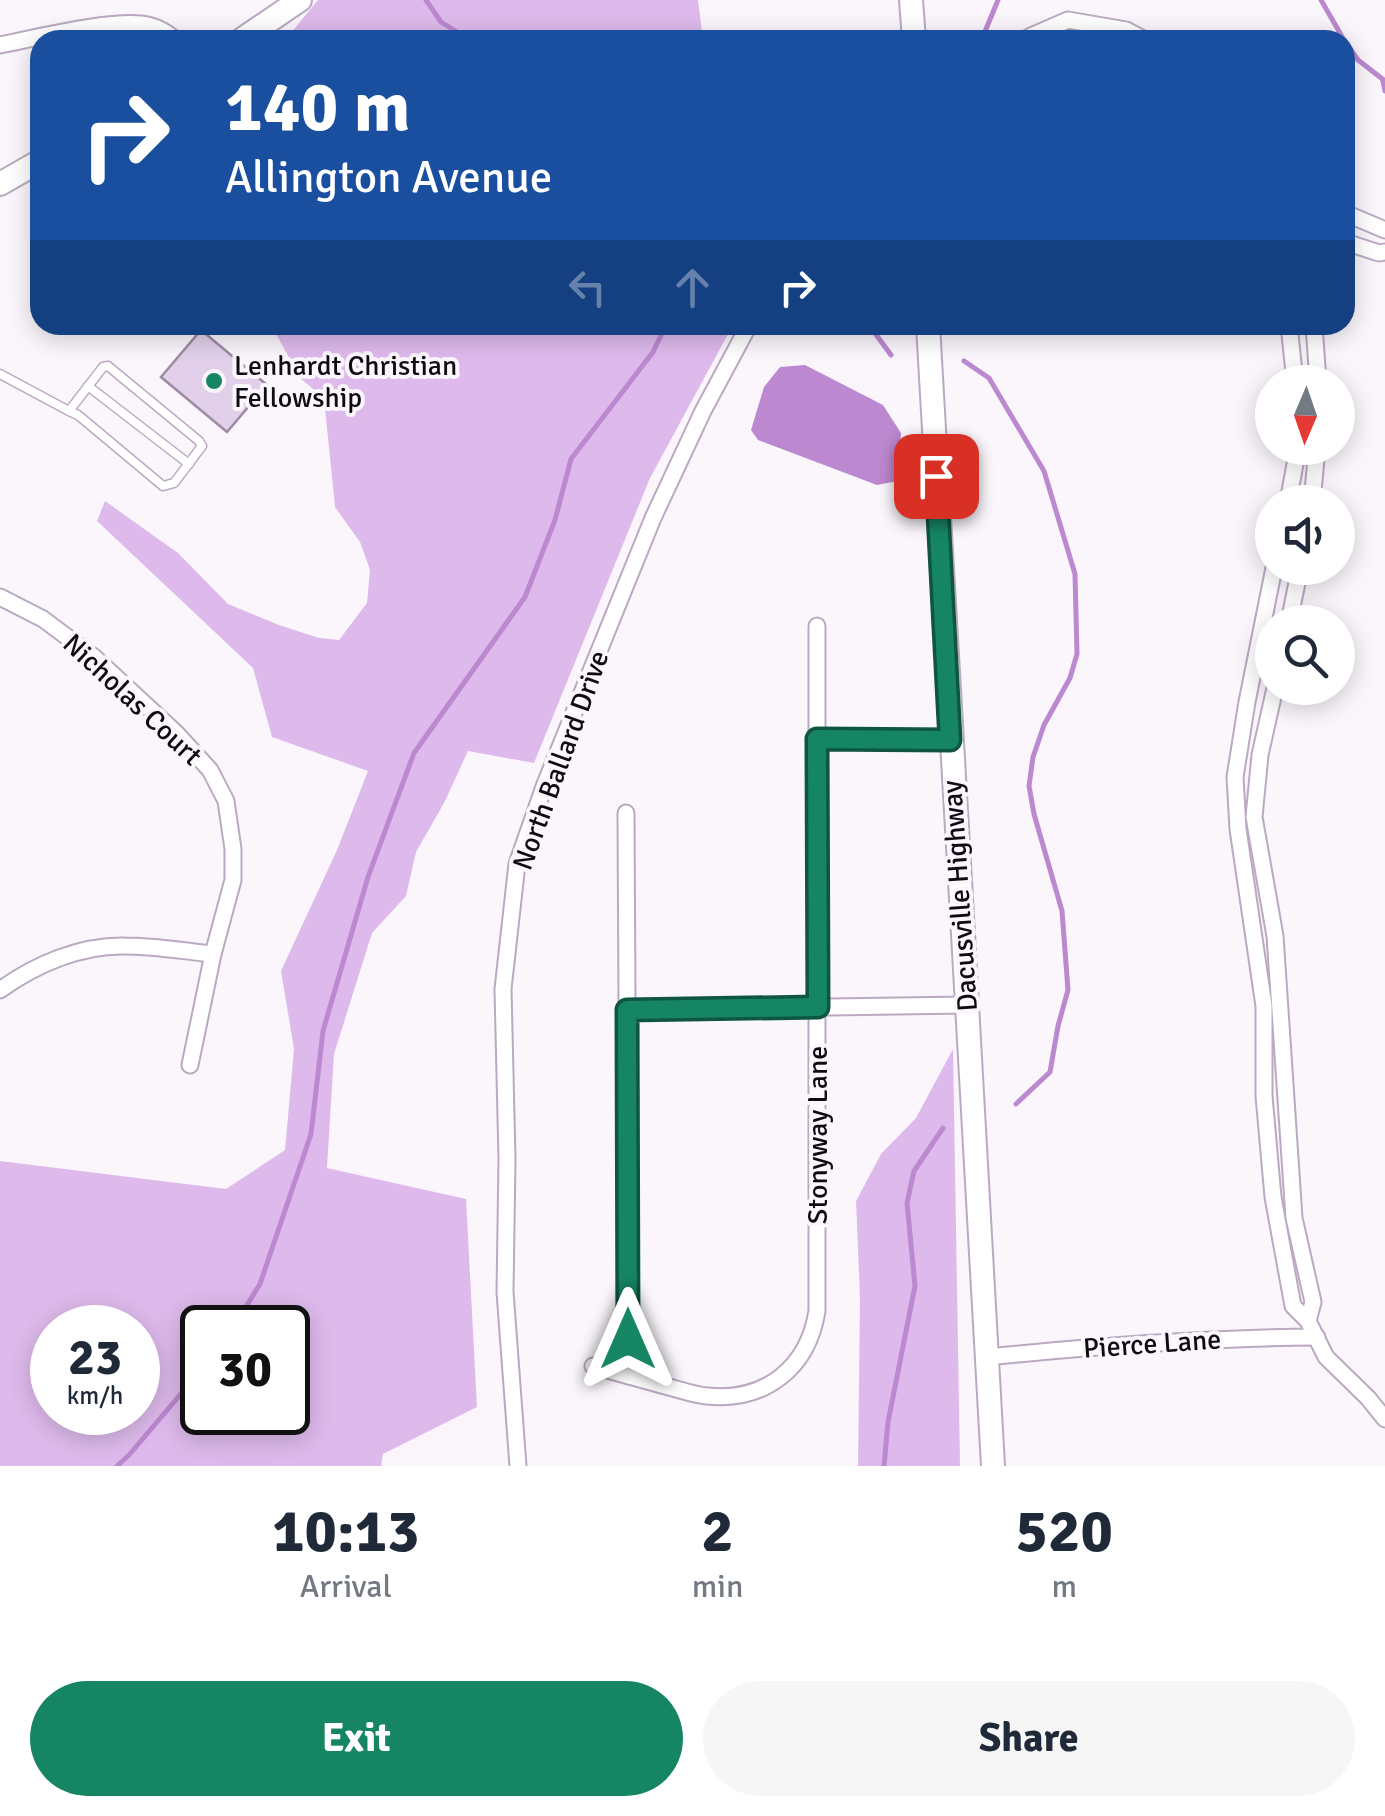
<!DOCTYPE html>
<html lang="en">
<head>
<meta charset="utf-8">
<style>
  body { margin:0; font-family:Signika,sans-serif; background:#f6f6f7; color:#1f2937; height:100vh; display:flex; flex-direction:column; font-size:38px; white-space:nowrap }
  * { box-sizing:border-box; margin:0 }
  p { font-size:32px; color:#747a83 }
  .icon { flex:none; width:55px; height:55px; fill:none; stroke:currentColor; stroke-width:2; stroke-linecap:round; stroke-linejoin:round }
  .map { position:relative; height:1466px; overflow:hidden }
  .drawer { display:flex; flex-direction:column; background:#fff; flex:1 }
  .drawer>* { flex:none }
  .guide { position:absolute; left:30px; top:30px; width:1325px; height:305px; border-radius:30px; box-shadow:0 5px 25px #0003; background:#1a4fa0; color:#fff; overflow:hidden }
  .needle { width:65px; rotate:182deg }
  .controls { position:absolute; left:1255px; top:365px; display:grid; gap:20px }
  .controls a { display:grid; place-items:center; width:100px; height:100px; border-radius:50%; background:#fff; box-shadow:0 5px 25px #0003; font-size:50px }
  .speed { position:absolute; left:30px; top:1305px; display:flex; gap:20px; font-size:50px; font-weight:700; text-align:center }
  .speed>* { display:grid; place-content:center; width:130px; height:130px; border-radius:50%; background:#fff; box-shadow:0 5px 25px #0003; line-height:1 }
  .speed small { font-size:25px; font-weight:400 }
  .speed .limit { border:5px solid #111; border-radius:15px; background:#fff; color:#111 }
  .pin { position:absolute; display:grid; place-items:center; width:85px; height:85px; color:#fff; margin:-42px; border-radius:20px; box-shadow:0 5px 15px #0006 }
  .me { position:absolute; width:110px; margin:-55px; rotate:0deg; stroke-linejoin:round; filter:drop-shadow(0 0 8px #0008) }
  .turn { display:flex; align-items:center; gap:35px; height:210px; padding:0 30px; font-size:45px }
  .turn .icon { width:130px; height:130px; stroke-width:2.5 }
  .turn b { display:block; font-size:70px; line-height:85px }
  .lanes { display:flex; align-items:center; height:95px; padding:0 30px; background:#0003; justify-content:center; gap:50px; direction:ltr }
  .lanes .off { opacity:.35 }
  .eta { display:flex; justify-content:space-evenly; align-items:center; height:170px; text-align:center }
  .eta b { font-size:60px; font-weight:800; line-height:70px }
  .cta { display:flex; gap:20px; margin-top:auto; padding:20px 30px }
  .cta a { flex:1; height:115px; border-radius:60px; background:#168563; color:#fff; font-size:40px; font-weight:800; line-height:115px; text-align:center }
  .cta a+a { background:#f6f6f7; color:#1f2937 }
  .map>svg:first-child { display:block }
  .green { fill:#debaec; fill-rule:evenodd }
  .water { fill:#bc88cf }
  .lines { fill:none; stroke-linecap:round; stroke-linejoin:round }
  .stream { stroke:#bc88cf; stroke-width:5 }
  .building { fill:#e2d0ea; stroke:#9c8ba3; stroke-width:2.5 }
  .lane-casing { stroke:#bba9c2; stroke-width:11 }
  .street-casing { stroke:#bba9c2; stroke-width:19 }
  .secondary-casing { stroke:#bba9c2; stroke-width:26 }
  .lane { stroke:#fff; stroke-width:8 }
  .street { stroke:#fff; stroke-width:15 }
  .secondary { stroke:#fff; stroke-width:22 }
  .route-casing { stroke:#0e5640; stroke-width:25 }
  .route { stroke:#168563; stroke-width:18 }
  .poi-dot { fill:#168563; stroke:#faf6fc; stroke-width:4 }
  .labels { text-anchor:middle; stroke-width:8; stroke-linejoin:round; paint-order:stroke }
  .poi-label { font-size:28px; fill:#100a13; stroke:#faf6fc; text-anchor:start }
  .street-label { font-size:28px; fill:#100a13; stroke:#faf6fc }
</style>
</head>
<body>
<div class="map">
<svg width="1385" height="1466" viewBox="0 0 1385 1466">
  <rect width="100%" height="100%" fill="#faf6fc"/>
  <!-- green -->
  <g class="green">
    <polygon points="318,0 698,0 703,40 285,40"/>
    <path d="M271,325h462l-83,153 -116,285 -66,-12 -24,52 -28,49 -10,44 -34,37 -38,121 -7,114 139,31 11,208 -94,47 -2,12h-381v-305l226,28 59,-39 9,-101 -13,-78 56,-121 31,-79 -96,-34 -19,-69 -156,-147 8,-20 73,52 50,51 51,21 40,13 20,2 28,-37 3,-33 -10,-28 -25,-35 -11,-109 -23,-19zM52,1328h86v84h-86zM202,1328h86v84h-86z"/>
    <polygon points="953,1049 960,1466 858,1466 860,1298 856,1201 881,1154 916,1118"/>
  </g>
  <!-- water -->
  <polygon class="water" points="805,365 883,405 901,433 898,481 877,485 758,440 751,430 764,387 780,367"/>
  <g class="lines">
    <!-- stream -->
    <g class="stream">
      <polyline points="426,0 441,22 470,40"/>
      <polyline points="1321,0 1344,40"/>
      <polyline points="979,40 984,34 998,0"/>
      <polyline points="1345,41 1358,60 1385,81"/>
      <polyline points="1383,81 1385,91"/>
      <polyline points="869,325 891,355"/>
      <polyline points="964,361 989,378 1044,471 1075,574 1077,654 1070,678 1044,725 1033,757 1029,786 1034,814 1062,911 1068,990 1058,1026 1050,1072 1016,1104"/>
      <polyline points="233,1328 260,1284 311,1134 323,1031 368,877 414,753 525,597 555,520 571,459 653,352 666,325"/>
      <polyline points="117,1466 129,1455 202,1369"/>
      <polyline points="884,1466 888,1422 915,1286 907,1203 914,1171 943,1128"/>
    </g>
  </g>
  <!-- building -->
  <polygon class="building" points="201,330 267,385 227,432 161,377"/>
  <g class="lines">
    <defs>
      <g id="lane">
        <polyline points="0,374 69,411 78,415 163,486 174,483 202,446 199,441 108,366 103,367 69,411"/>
        <polyline points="88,386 189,464"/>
      </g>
      <g id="street">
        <polyline points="1027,40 1029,37 1068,20 1126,30 1145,40"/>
        <path d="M0,45c36,-7 115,-27 148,-20 12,3 19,8 28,15"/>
        <polyline points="1345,213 1385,230"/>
        <polyline points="1345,242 1379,253 1385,252"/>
        <polyline points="1289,325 1295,382"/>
        <polyline points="1314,325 1318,382"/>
        <polyline points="1288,502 1298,448"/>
        <polyline points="1312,502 1317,448"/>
        <polyline points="1274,568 1247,702 1235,777 1238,829 1264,1006 1264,1096 1273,1197 1293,1306 1308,1321 1326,1357 1368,1398 1385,1419"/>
        <polyline points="0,597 43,619 94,657 176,733 210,770 226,801 233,849 233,880 213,954 190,1065"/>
        <polyline points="1289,622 1300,568"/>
        <polyline points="1275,688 1260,755 1254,817 1275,936 1294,1218 1313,1302 1308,1321"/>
        <polyline points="817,739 950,739"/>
        <polyline points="626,813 629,1376"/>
        <path d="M0,990c36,-26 81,-45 125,-44 29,0 59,5 88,8"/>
        <polyline points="627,1010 966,1005"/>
        <path d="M987,1357c110,-11 219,-19 330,-20"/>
        <path d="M593,1366c25,7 51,14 76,21 12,3 25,8 38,9 58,6 101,-28 110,-85v-685"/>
        <polyline points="518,1466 505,1292 507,1159 503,989 517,864 545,784 653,518 703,411 749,325"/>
      </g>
      <g id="secondary">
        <polyline points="911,0 914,40"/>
        <polyline points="241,40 300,0"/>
        <polyline points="0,184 40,161"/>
        <path d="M928,325c20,380 46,761 65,1141"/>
      </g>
    </defs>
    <!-- lane casing -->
    <use href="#lane" class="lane-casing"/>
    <!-- street casing -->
    <use href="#street" class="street-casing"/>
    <!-- secondary casing -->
    <use href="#secondary" class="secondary-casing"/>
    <!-- lane -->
    <use href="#lane" class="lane"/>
    <!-- street -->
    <use href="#street" class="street"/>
    <!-- secondary -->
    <use href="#secondary" class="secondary"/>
  </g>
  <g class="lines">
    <defs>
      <polyline id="route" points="628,1339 627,1010 818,1007 817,739 950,740 936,476"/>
    </defs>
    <!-- route casing -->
    <use href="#route" class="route-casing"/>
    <!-- route -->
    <use href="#route" class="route"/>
  </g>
  <!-- markers -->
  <circle class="poi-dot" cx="214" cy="381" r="10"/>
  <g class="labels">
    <!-- poi labels -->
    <g class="poi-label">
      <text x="234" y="375">Lenhardt Christian<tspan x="234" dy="32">Fellowship</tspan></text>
    </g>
    <!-- street labels -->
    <g class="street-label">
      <text transform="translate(133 699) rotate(43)" y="10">Nicholas Court</text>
      <text transform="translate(560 760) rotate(-70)" y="10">North Ballard Drive</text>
      <text transform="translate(959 896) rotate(-94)" y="10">Dacusville Highway</text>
      <text transform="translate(817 1135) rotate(-90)" y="10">Stonyway Lane</text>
      <text transform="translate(1152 1343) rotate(-4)" y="10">Pierce Lane</text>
    </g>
  </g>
</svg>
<div class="controls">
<a><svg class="needle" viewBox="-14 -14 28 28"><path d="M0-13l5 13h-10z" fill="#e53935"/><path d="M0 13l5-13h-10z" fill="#747a83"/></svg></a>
<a><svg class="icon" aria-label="sound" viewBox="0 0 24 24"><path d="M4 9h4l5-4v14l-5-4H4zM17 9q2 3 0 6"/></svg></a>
<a><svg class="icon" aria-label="search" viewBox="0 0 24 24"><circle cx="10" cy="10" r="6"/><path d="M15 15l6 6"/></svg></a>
</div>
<div class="speed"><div>23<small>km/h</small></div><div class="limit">30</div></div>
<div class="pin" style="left:936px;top:476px;background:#d93025"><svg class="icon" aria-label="arrive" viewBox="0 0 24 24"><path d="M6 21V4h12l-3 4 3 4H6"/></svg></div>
<svg class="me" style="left:628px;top:1339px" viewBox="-20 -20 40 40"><path d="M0-17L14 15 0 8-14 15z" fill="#168563" stroke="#fff" stroke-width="4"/></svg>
<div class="guide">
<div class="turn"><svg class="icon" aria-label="right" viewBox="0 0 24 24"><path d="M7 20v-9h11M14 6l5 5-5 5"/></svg><div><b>140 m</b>Allington Avenue</div></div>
<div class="lanes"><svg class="icon off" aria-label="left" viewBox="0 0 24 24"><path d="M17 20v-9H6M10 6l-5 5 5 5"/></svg><svg class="icon off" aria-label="ahead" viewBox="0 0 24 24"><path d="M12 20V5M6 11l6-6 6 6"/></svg><svg class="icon" aria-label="right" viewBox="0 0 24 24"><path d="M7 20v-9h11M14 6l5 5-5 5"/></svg></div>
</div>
</div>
<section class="drawer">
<div class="eta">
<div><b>10:13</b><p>Arrival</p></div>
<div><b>2</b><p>min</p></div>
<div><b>520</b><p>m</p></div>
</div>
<div class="cta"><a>Exit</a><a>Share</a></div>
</section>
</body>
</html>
